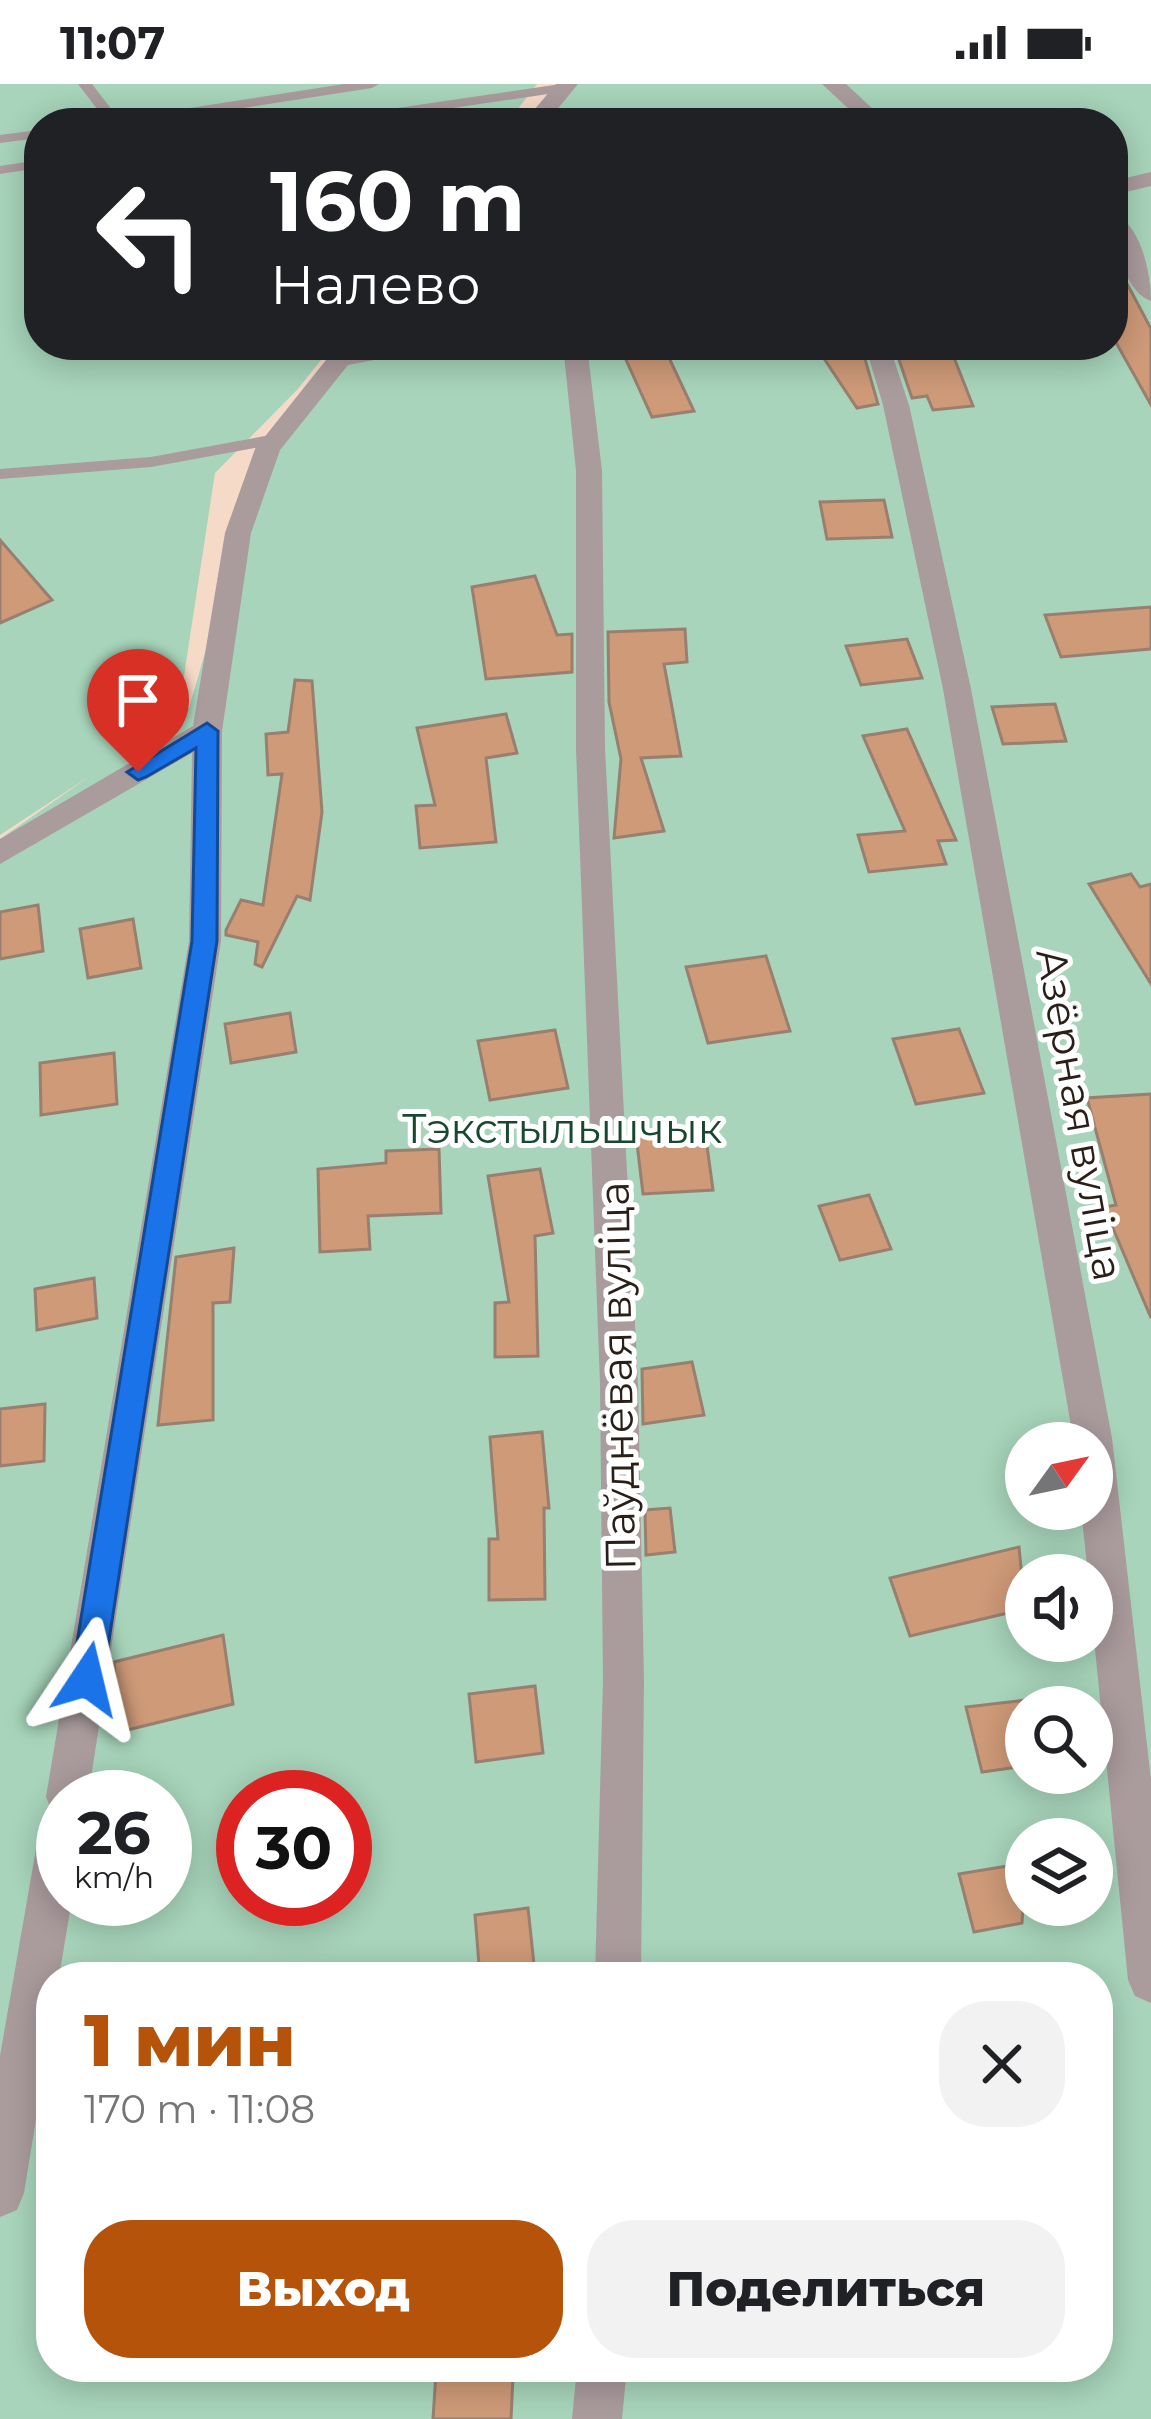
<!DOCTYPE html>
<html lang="ru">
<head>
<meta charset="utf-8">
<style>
  body { margin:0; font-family:Montserrat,sans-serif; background:#f2f2f2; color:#202124; height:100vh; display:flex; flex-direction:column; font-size:45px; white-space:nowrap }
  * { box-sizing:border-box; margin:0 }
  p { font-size:39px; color:#757577 }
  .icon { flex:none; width:66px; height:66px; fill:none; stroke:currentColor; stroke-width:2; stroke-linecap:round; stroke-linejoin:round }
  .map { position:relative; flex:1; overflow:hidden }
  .sheet { position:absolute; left:36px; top:1878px; width:1077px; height:420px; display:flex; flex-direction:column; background:#fff; border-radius:48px; box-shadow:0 6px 30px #0003 }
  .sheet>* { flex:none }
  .hud { position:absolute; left:24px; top:24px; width:1104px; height:252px; border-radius:48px; box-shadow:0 6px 30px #0003; background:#202124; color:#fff; overflow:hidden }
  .needle { width:78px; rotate:57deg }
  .fabs { position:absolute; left:1005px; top:1338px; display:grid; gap:24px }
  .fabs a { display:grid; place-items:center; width:108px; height:108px; border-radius:50%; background:#fff; box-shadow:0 6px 30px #0003; font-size:60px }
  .speed { position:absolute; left:36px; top:1686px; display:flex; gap:24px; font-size:60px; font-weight:700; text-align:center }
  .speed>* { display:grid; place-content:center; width:156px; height:156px; border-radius:50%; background:#fff; box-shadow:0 6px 30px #0003; line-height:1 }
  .speed small { font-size:30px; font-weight:400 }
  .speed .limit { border:18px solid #d22; background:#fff; color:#111 }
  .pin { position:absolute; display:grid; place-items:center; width:102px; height:102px; color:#fff; margin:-123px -51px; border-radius:50% 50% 50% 0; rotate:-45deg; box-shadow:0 0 12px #0007 }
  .pin .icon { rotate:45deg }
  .me { position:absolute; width:132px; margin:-66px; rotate:10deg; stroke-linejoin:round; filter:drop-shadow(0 0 9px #0008) }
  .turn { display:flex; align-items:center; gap:42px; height:252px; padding:0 48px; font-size:54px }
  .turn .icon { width:156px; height:156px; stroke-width:2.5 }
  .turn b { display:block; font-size:84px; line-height:102px }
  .round { display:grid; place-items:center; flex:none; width:126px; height:126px; border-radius:48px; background:#f2f2f2 }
  .overview { display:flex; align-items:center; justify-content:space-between; height:204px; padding:0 48px }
  h1 { font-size:72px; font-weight:800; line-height:90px; color:#b45309 }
  .cta { display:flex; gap:24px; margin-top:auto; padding:24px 48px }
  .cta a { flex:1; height:138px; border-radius:48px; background:#b45309; color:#fff; font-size:48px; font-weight:800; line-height:138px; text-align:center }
  .cta a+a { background:#f2f2f2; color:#202124 }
  .status { display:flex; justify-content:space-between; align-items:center; height:84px; padding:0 60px; background:#fff; direction:ltr }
  .status svg { height:33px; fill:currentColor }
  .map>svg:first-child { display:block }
  .green { fill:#a7d4ba; fill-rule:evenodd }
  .building { fill:#ce9a78; stroke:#997f6f; stroke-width:3 }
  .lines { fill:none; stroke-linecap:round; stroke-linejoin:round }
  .lane { fill:#aa9b9d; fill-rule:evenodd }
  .street { fill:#aa9b9d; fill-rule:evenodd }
  .route { fill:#1a73e8; stroke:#114b97; stroke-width:3 }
  .labels { text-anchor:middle; stroke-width:10; stroke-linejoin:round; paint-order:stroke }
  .street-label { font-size:42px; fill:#291f18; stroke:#fff }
  .park-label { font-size:42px; fill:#194831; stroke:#fff }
</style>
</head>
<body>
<div class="status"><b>11:07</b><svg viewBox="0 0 49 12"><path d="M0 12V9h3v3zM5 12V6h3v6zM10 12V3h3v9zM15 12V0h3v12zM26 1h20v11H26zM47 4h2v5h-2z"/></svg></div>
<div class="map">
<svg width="1151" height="2335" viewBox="0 0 1151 2335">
  <rect width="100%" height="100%" fill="#f6dac8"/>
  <!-- green -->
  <path class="green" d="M0,0h537l-30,39h-468v222h294l-36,45 -82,83 -37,242 11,-7 66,-228 99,-135h759v-222h-579l32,-39h585v2335h-1151v-1580l90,-63 -90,59zM1026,1359h66v66h-66zM1026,1491h66v66h-66zM1026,1623h66v66h-66zM63,1713h102v102h-102zM243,1713h102v102h-102zM1026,1755h66v66h-66zM51,1893h1047v390h-1047z"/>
  <!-- building -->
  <g class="building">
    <polygon points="1113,173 1151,245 1151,321 1113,253"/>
    <polygon points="663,261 694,327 652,333 622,267"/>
    <polygon points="815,261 861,261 878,320 857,324"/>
    <polygon points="894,261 949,261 973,322 933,326 927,312 912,314"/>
    <polygon points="884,416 892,453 827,455 820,418"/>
    <polygon points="0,456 52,516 0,539"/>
    <polygon points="535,492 557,551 572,550 572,588 486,595 472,503"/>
    <polygon points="1151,523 1151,565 1061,573 1045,531"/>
    <polygon points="685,545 687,578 664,580 681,672 641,674 664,747 614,754 621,675 609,618 608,548"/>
    <polygon points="907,555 922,594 861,601 846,562"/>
    <polygon points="295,596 312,597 322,728 310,816 297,812 262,883 255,880 258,858 226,851 226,846 241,816 263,821 282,690 268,691 266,650 288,648"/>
    <polygon points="1055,620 1066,657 1003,660 992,623"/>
    <polygon points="506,630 517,669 486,674 496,758 420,764 416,722 435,721 417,644"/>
    <polygon points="907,645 956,756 938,757 946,780 869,788 858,751 905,747 863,652"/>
    <polygon points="1131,790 1140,803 1151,800 1151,900 1089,800"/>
    <polygon points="38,821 43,867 0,875 0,828"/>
    <polygon points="133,835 141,884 88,894 80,845"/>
    <polygon points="766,872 790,947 708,959 686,883"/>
    <polygon points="290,929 296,968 231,979 225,940"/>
    <polygon points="959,945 984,1009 916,1020 893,955"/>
    <polygon points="555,946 568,1004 490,1016 478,957"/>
    <polygon points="114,969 117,1020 41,1031 40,979"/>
    <polygon points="1151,1010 1151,1234 1104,1123 1116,1121 1087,1014"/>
    <polygon points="705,1047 713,1106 643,1110 636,1051"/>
    <polygon points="439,1065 441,1129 368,1132 370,1165 320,1168 318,1085 386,1079 386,1067"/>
    <polygon points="540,1085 553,1149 535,1152 538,1272 495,1273 495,1219 509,1218 488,1092"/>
    <polygon points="869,1111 891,1165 840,1176 819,1122"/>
    <polygon points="234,1164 230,1218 213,1219 213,1336 158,1341 176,1173"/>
    <polygon points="94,1194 97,1234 37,1246 35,1205"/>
    <polygon points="692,1278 704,1331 643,1340 642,1285"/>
    <polygon points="45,1320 44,1377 0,1382 0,1325"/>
    <polygon points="542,1348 549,1424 544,1424 545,1515 489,1516 489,1455 498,1455 490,1353"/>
    <polygon points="670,1424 675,1468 646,1471 645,1426"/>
    <polygon points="1019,1463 1025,1525 910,1552 890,1494"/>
    <polygon points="223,1551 233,1620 119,1648 114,1578"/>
    <polygon points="535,1602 543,1669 476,1678 469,1610"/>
    <polygon points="1026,1616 1026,1682 982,1688 966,1623"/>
    <polygon points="1026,1779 1022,1839 974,1848 959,1790"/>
    <polygon points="528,1824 535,1890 480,1893 475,1831"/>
    <polygon points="436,2289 513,2293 511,2335 433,2335"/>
  </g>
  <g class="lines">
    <!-- lane -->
    <g class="lane">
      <polygon points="78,0 92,0 119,35 344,0 379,0 372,4 146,39 108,39"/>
      <polygon points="561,0 568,1 568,7 352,39 315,39 322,35"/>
      <polygon points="39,46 39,54 0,59 0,51"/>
      <polygon points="39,76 39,84 0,90 0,82"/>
      <polygon points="276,350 282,351 282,359 151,383 0,395 0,385 151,373"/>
    </g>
    <!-- street -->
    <g class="street">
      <polygon points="556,0 578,0 546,39 523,39"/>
      <polygon points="822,0 846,0 888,39 864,39"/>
      <polygon points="1151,88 1151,102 1113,111 1113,97"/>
      <path d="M1113,129c28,11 38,61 38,88 -28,-10 -38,-61 -38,-88z"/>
      <polygon points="338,261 428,261 416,268 348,281 280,366 251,449 222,647 221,857 88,1713 63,1713 63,1815 72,1815 59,1893 51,1893 51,1943 24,2109 17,2126 0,2133 0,1972 41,1736 49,1720 46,1713 189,857 192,669 0,780 0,755 193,642 225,449 255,365"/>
      <polygon points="563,261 587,261 602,387 605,665 638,1299 644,1596 641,1893 595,1893 603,1596 600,1299 576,665 576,387"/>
      <polygon points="865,261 889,261 909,321 971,605 1112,1354 1151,1696 1151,1919 1135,1912 1128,1896 1092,1535 1092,1491 1088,1491 1081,1425 1092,1425 1092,1359 1074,1359 943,605 883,321"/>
      <polygon points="577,2283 627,2283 622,2335 572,2335"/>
    </g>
  </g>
  <!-- route -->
  <polygon class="route" points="207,639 218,647 217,857 103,1595 98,1606 87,1610 76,1606 71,1595 192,857 196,664 146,693 138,696 127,688"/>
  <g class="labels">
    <!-- street labels -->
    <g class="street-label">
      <text transform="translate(1080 1030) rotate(80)" y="15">Азёрная вуліца</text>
      <text transform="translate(617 1292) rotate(-91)" y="15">Паўднёвая вуліца</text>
    </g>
    <!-- park labels -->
    <g class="park-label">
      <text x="562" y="1059">Тэкстыльшчык</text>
    </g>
  </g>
</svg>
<div class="fabs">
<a><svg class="needle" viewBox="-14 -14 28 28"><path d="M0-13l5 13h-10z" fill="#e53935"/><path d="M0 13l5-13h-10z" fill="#757577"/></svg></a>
<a><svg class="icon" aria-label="sound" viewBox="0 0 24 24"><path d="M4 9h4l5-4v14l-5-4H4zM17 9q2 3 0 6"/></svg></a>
<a><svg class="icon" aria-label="search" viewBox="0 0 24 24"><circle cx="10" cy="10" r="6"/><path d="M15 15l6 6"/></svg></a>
<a><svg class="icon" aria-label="layers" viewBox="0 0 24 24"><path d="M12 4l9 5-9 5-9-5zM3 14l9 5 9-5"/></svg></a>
</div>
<div class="speed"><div>26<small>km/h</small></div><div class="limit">30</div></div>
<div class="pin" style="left:138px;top:688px;background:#d93025"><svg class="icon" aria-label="arrive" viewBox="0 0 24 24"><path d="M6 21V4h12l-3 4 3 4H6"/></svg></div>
<svg class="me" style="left:87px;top:1595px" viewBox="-20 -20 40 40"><path d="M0-17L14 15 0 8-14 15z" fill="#1a73e8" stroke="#fff" stroke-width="4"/></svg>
<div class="hud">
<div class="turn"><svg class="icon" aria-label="left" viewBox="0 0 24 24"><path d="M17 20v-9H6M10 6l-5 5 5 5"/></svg><div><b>160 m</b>Налево</div></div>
</div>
<section class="sheet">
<div class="overview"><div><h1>1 мин</h1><p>170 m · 11:08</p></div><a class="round"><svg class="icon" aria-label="close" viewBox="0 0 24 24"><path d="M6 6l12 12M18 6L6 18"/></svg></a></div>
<div class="cta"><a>Выход</a><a>Поделиться</a></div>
</section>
</div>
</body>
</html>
